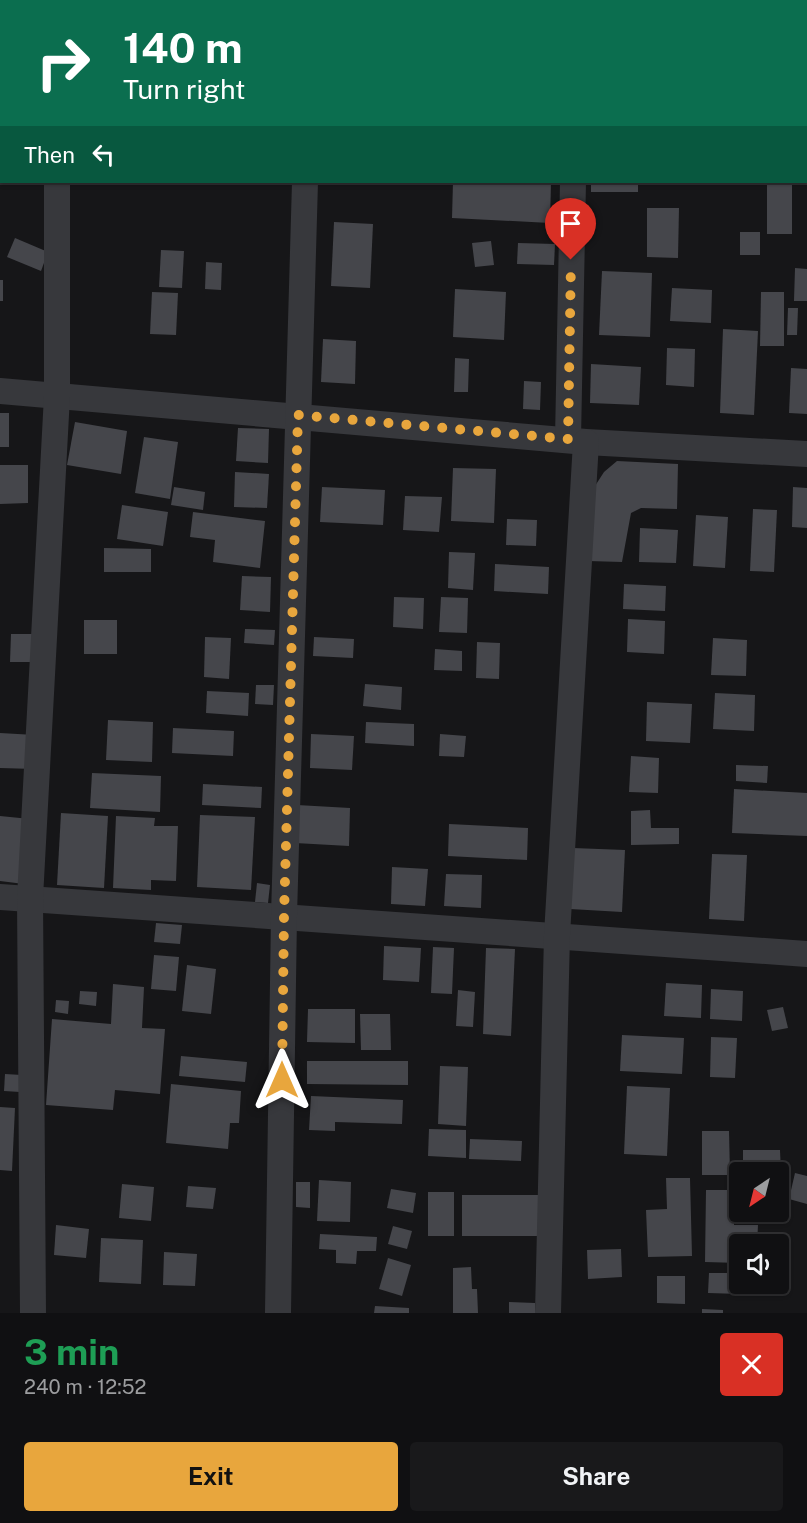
<!DOCTYPE html>
<html lang="en">
<head>
<meta charset="utf-8">
<style>
  body { margin:0; font-family:"Public Sans",sans-serif; background:#19191b; color:#f1f3f6; height:100vh; display:flex; flex-direction:column; font-size:22px; white-space:nowrap }
  * { box-sizing:border-box; margin:0 }
  p { font-size:20px; color:#9c9d9f }
  .icon { flex:none; width:33px; height:33px; fill:none; stroke:currentColor; stroke-width:2; stroke-linecap:round; stroke-linejoin:round }
  .map { position:relative; height:1313px; overflow:hidden }
  .sheet { display:flex; flex-direction:column; background:#101012; flex:1 }
  .sheet>* { flex:none }
  .banner { position:absolute; left:0px; top:0px; width:807px; height:183px; box-shadow:0 2px 4px #0004,0 0 0 2px #303032; background:#0b6e4f; color:#fff; overflow:hidden }
  .needle { width:39px; rotate:215deg }
  .controls { position:absolute; left:729px; top:1162px; display:grid; gap:12px }
  .controls a { display:grid; place-items:center; width:60px; height:60px; border-radius:6px; background:#101012; box-shadow:0 2px 4px #0004,0 0 0 2px #303032; font-size:30px }
  .pin { position:absolute; display:grid; place-items:center; width:51px; height:51px; color:#fff; margin:-62px -26px; border-radius:50% 50% 50% 0; rotate:-45deg; box-shadow:0 0 6px #0007 }
  .pin .icon { rotate:45deg }
  .me { position:absolute; width:66px; margin:-33px; rotate:0deg; stroke-linejoin:round; filter:drop-shadow(0 0 4px #0008) }
  .turn { display:flex; align-items:center; gap:21px; height:126px; padding:0 24px; font-size:27px }
  .turn .icon { width:78px; height:78px; stroke-width:2.5 }
  .turn b { display:block; font-size:42px; line-height:51px }
  .then { display:flex; align-items:center; height:57px; padding:0 24px; background:#0003; gap:12px; font-size:22px }
  .round { display:grid; place-items:center; flex:none; width:63px; height:63px; border-radius:6px; background:#19191b }
  .overview { display:flex; align-items:center; justify-content:space-between; height:102px; padding:0 24px }
  h1 { font-size:36px; font-weight:700; line-height:45px; color:#1e9e55 }
  .button { display:flex; gap:12px; margin-top:auto; padding:12px 24px }
  .button a { flex:1; height:69px; border-radius:6px; background:#e8a63d; color:#111; font-size:24px; font-weight:700; line-height:69px; text-align:center }
  .button a+a { background:#19191b; color:#f1f3f6 }
  .map>svg:first-child { display:block }
  .building { fill:#45464b }
  .lines { fill:none; stroke-linecap:round; stroke-linejoin:round }
  .street { stroke:#37383c; stroke-width:26 }
  .route { stroke:#e8a63d; stroke-width:10; stroke-dasharray:0 18 }
</style>
</head>
<body>
<div class="map">
<svg width="807" height="1313" viewBox="0 0 807 1313">
  <rect width="100%" height="100%" fill="#161618"/>
  <!-- building -->
  <g class="building">
    <polygon points="453,182 551,182 550,223 452,218"/>
    <rect x="591" y="182" width="47" height="10"/>
    <rect x="767" y="182" width="25" height="52"/>
    <polygon points="647,208 679,208 678,258 647,257"/>
    <polygon points="334,222 373,224 370,288 331,286"/>
    <rect x="740" y="232" width="20" height="23"/>
    <polygon points="15,238 48,252 41,271 7,257"/>
    <polygon points="491,241 494,265 475,267 472,243"/>
    <polygon points="518,243 555,244 554,265 517,264"/>
    <polygon points="161,250 184,251 182,288 159,287"/>
    <polygon points="206,262 222,263 221,290 205,289"/>
    <polygon points="795,268 807,269 807,301 794,301"/>
    <polygon points="602,271 652,273 650,337 599,335"/>
    <rect x="0" y="280" width="3" height="21"/>
    <polygon points="672,288 712,290 711,323 670,321"/>
    <polygon points="455,289 506,292 504,340 453,337"/>
    <polygon points="152,292 178,293 176,335 150,334"/>
    <polygon points="761,292 784,292 784,346 760,346"/>
    <polygon points="788,308 798,308 797,335 787,335"/>
    <polygon points="723,329 758,331 754,415 720,413"/>
    <polygon points="323,339 356,341 355,384 321,382"/>
    <polygon points="667,348 695,349 694,387 666,385"/>
    <polygon points="455,358 469,359 468,392 454,392"/>
    <polygon points="591,364 641,367 639,405 590,403"/>
    <polygon points="791,368 807,369 807,414 789,413"/>
    <polygon points="524,381 541,382 540,410 523,409"/>
    <rect x="0" y="413" width="9" height="34"/>
    <polygon points="75,422 127,431 121,474 67,465"/>
    <polygon points="238,428 269,429 268,463 236,461"/>
    <polygon points="144,437 178,442 170,499 135,493"/>
    <polygon points="617,461 678,464 677,509 641,508 631,513 622,562 588,561 595,486 604,472"/>
    <polygon points="0,465 28,465 28,503 0,504"/>
    <polygon points="453,468 496,469 494,523 451,521"/>
    <polygon points="235,472 269,474 267,508 234,507"/>
    <polygon points="174,487 205,492 203,510 171,505"/>
    <polygon points="322,487 385,490 383,525 320,522"/>
    <polygon points="793,487 807,488 807,528 792,527"/>
    <polygon points="405,496 442,497 439,532 403,530"/>
    <polygon points="122,505 168,512 163,546 117,539"/>
    <polygon points="753,509 777,510 774,572 750,571"/>
    <polygon points="193,512 265,521 260,568 213,562 215,540 190,537"/>
    <polygon points="696,515 728,517 725,568 693,566"/>
    <polygon points="507,519 537,520 536,546 506,545"/>
    <polygon points="640,528 678,530 676,563 639,562"/>
    <polygon points="104,548 151,549 151,572 104,572"/>
    <polygon points="449,552 475,553 473,590 448,588"/>
    <polygon points="495,564 549,567 548,594 494,591"/>
    <polygon points="242,576 271,577 270,612 240,610"/>
    <polygon points="624,584 666,586 665,611 623,609"/>
    <polygon points="394,597 424,598 423,629 393,627"/>
    <polygon points="441,597 468,598 467,633 439,632"/>
    <polygon points="628,619 665,621 664,654 627,652"/>
    <rect x="84" y="620" width="33" height="34"/>
    <polygon points="245,629 275,630 274,645 244,643"/>
    <polygon points="11,634 33,634 33,662 10,662"/>
    <polygon points="205,637 231,638 229,679 204,677"/>
    <polygon points="314,637 354,639 353,658 313,656"/>
    <polygon points="713,638 747,640 746,676 711,675"/>
    <polygon points="477,642 500,643 499,679 476,678"/>
    <polygon points="435,649 462,651 462,671 434,670"/>
    <polygon points="365,684 402,687 401,710 363,706"/>
    <polygon points="256,685 274,685 273,705 255,704"/>
    <polygon points="207,691 249,693 248,716 206,713"/>
    <polygon points="715,693 755,695 754,731 713,729"/>
    <polygon points="647,702 692,704 690,743 646,741"/>
    <polygon points="108,720 153,722 152,762 106,760"/>
    <polygon points="366,722 414,724 414,746 365,743"/>
    <polygon points="173,728 234,731 233,756 172,753"/>
    <polygon points="0,733 35,735 34,769 0,768"/>
    <polygon points="311,734 354,736 352,770 310,768"/>
    <polygon points="440,734 466,736 464,757 439,756"/>
    <polygon points="631,756 659,758 658,793 629,792"/>
    <polygon points="736,765 768,766 767,783 736,781"/>
    <polygon points="92,773 161,776 160,812 90,808"/>
    <polygon points="203,784 262,787 261,808 202,805"/>
    <polygon points="734,789 807,793 807,836 732,833"/>
    <polygon points="297,805 350,808 349,846 295,843"/>
    <polygon points="650,810 651,828 679,828 679,844 631,845 631,811"/>
    <polygon points="61,813 108,816 104,888 57,885"/>
    <polygon points="200,815 255,817 251,890 197,887"/>
    <polygon points="0,816 30,819 24,884 0,881"/>
    <polygon points="116,816 155,818 154,826 178,826 176,881 151,880 151,890 113,888"/>
    <polygon points="449,824 528,828 527,860 448,856"/>
    <polygon points="573,848 625,850 622,912 570,909"/>
    <polygon points="712,854 747,855 744,921 709,919"/>
    <polygon points="392,867 428,869 425,906 391,904"/>
    <polygon points="446,874 482,875 481,908 444,906"/>
    <polygon points="257,883 270,885 268,903 255,902"/>
    <polygon points="156,923 182,925 180,944 154,942"/>
    <polygon points="384,946 421,948 419,982 383,980"/>
    <polygon points="433,947 454,948 452,994 431,993"/>
    <polygon points="486,948 515,949 511,1036 483,1034"/>
    <polygon points="154,955 179,957 176,991 151,989"/>
    <polygon points="187,965 216,969 211,1014 182,1011"/>
    <polygon points="666,983 702,985 701,1018 664,1016"/>
    <polygon points="113,984 144,987 142,1028 165,1029 160,1094 115,1090 113,1110 46,1105 52,1019 111,1024"/>
    <polygon points="711,989 743,991 742,1021 710,1019"/>
    <polygon points="458,990 475,992 473,1027 456,1026"/>
    <polygon points="80,991 97,992 96,1006 79,1004"/>
    <polygon points="56,1000 69,1001 68,1014 55,1012"/>
    <polygon points="783,1007 788,1028 772,1031 767,1010"/>
    <polygon points="308,1009 355,1009 355,1043 307,1042"/>
    <polygon points="360,1014 390,1014 391,1050 361,1050"/>
    <polygon points="622,1035 684,1038 682,1074 620,1071"/>
    <polygon points="711,1037 737,1038 735,1078 710,1077"/>
    <polygon points="181,1056 247,1062 245,1082 179,1076"/>
    <polygon points="307,1061 408,1061 408,1085 307,1084"/>
    <polygon points="440,1066 468,1067 466,1126 438,1124"/>
    <polygon points="5,1074 22,1075 20,1092 4,1091"/>
    <polygon points="171,1084 241,1091 239,1123 230,1123 228,1149 166,1143"/>
    <polygon points="627,1086 670,1088 667,1156 624,1154"/>
    <polygon points="311,1096 403,1100 402,1124 335,1122 335,1131 309,1130"/>
    <polygon points="0,1107 15,1108 12,1171 0,1170"/>
    <polygon points="429,1129 466,1130 466,1158 428,1156"/>
    <polygon points="702,1131 729,1131 730,1175 702,1175"/>
    <polygon points="470,1139 522,1141 521,1161 469,1159"/>
    <polygon points="743,1150 780,1150 781,1173 743,1173"/>
    <polygon points="795,1173 807,1176 807,1204 789,1199"/>
    <polygon points="666,1178 690,1178 692,1256 648,1257 646,1210 667,1209"/>
    <polygon points="319,1180 351,1182 350,1222 317,1221"/>
    <polygon points="296,1182 310,1182 310,1208 296,1207"/>
    <polygon points="122,1184 154,1187 151,1221 119,1218"/>
    <polygon points="188,1186 216,1188 213,1209 186,1207"/>
    <polygon points="391,1189 416,1193 413,1213 387,1208"/>
    <polygon points="706,1190 734,1190 734,1225 758,1225 757,1245 740,1245 740,1263 705,1262"/>
    <rect x="428" y="1192" width="26" height="44"/>
    <rect x="462" y="1195" width="80" height="41"/>
    <polygon points="56,1225 89,1229 86,1258 54,1255"/>
    <polygon points="393,1226 412,1231 407,1249 388,1244"/>
    <polygon points="320,1234 377,1237 376,1251 357,1251 356,1264 336,1263 336,1250 319,1249"/>
    <polygon points="101,1238 143,1240 141,1284 99,1282"/>
    <polygon points="621,1249 622,1277 588,1279 587,1250"/>
    <polygon points="164,1252 197,1254 195,1286 163,1285"/>
    <polygon points="388,1258 411,1265 402,1296 379,1289"/>
    <polygon points="471,1267 472,1289 477,1289 478,1313 453,1313 453,1268"/>
    <polygon points="709,1273 740,1273 740,1294 708,1293"/>
    <polygon points="657,1276 685,1276 685,1304 657,1303"/>
    <polygon points="509,1302 535,1303 535,1313 509,1313"/>
    <polygon points="375,1306 409,1308 409,1313 374,1313"/>
    <polygon points="702,1309 723,1310 723,1313 702,1313"/>
  </g>
  <g class="lines">
    <!-- street -->
    <g class="street">
      <polyline points="57,2 57,0"/>
      <polyline points="311,2 311,0"/>
      <polyline points="575,2 575,0"/>
      <polyline points="0,391 586,442 807,454"/>
      <polyline points="568,439 573,182"/>
      <polyline points="0,897 807,954"/>
      <polyline points="33,1313 30,898 57,396 57,182"/>
      <polyline points="278,1313 284,916 305,182"/>
      <polyline points="548,1313 557,935 586,442"/>
    </g>
  </g>
  <g class="lines">
    <!-- route -->
    <polyline class="route" points="282,1080 284,916 298,415 568,439 571,260"/>
  </g>
</svg>
<div class="controls">
<a><svg class="needle" viewBox="-14 -14 28 28"><path d="M0-13l5 13h-10z" fill="#e53935"/><path d="M0 13l5-13h-10z" fill="#9c9d9f"/></svg></a>
<a><svg class="icon" aria-label="sound" viewBox="0 0 24 24"><path d="M4 9h4l5-4v14l-5-4H4zM17 9q2 3 0 6"/></svg></a>
</div>
<div class="pin" style="left:571px;top:260px;background:#d93025"><svg class="icon" aria-label="arrive" viewBox="0 0 24 24"><path d="M6 21V4h12l-3 4 3 4H6"/></svg></div>
<svg class="me" style="left:282px;top:1080px" viewBox="-20 -20 40 40"><path d="M0-17L14 15 0 8-14 15z" fill="#e8a63d" stroke="#fff" stroke-width="4"/></svg>
<div class="banner">
<div class="turn"><svg class="icon" aria-label="right" viewBox="0 0 24 24"><path d="M7 20v-9h11M14 6l5 5-5 5"/></svg><div><b>140 m</b>Turn right</div></div>
<div class="then">Then<svg class="icon" aria-label="left" viewBox="0 0 24 24"><path d="M17 20v-9H6M10 6l-5 5 5 5"/></svg></div>
</div>
</div>
<section class="sheet">
<div class="overview"><div><h1>3 min</h1><p>240 m · 12:52</p></div><a class="round" style="background:#d93025;color:#fff"><svg class="icon" aria-label="close" viewBox="0 0 24 24"><path d="M6 6l12 12M18 6L6 18"/></svg></a></div>
<div class="button"><a>Exit</a><a>Share</a></div>
</section>
</body>
</html>
